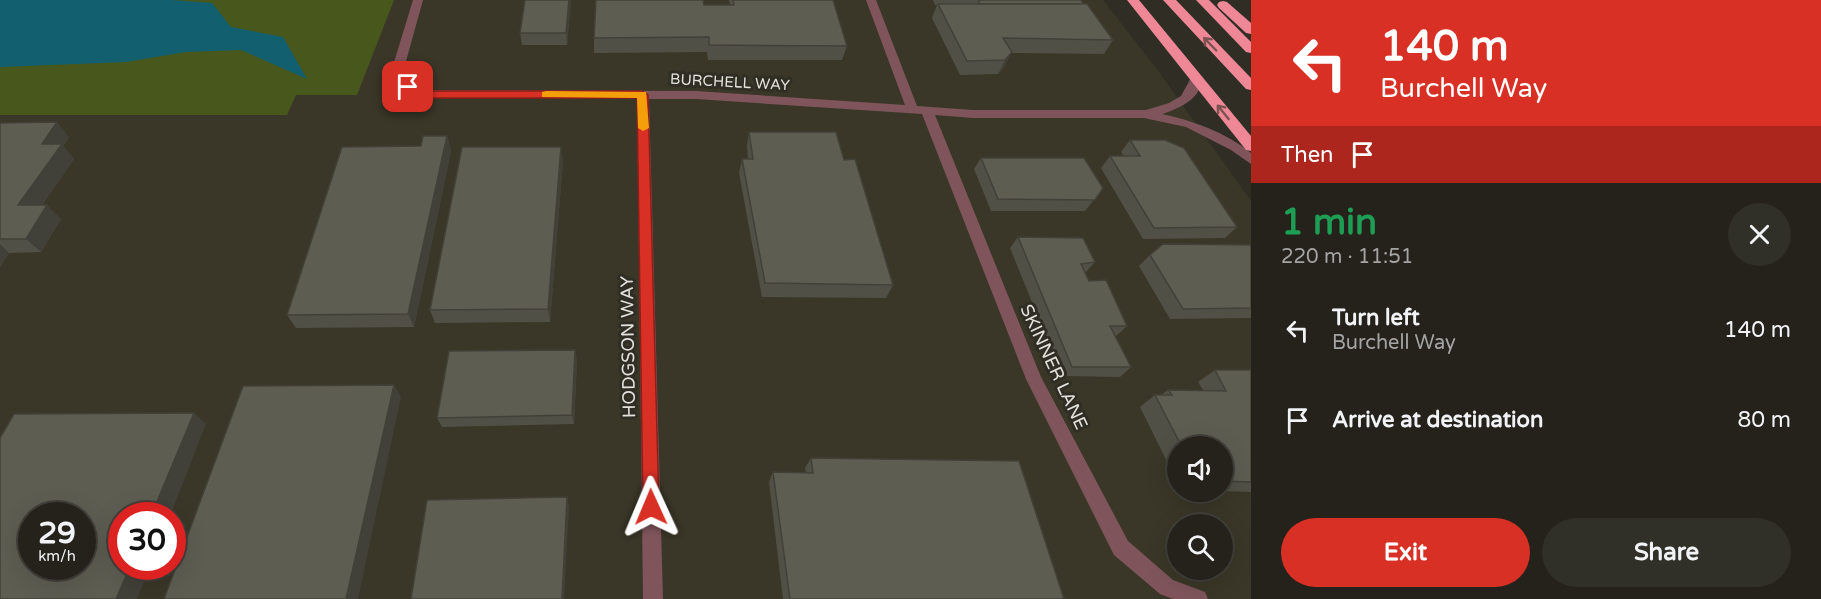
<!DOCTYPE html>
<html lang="en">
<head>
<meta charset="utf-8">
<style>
  body { margin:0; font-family:"Varela Round",sans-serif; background:#302f28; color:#f1f3f6; height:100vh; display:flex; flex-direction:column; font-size:22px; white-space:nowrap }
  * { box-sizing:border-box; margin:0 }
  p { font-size:20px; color:#a3a4a3 }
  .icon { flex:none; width:33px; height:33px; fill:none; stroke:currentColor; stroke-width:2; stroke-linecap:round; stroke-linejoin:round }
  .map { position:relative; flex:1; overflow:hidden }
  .panel { display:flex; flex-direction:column; background:#24221b; width:570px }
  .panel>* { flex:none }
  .hud { background:#d93025; color:#fff; overflow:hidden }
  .controls { position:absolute; left:1167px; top:436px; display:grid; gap:12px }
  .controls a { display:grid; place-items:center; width:66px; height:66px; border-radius:50%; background:#24221b; box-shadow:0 6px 24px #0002,0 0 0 2px #413f3a; font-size:30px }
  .speed { position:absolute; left:18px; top:502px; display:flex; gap:12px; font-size:30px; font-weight:700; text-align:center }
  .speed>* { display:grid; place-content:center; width:78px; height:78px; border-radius:50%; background:#24221b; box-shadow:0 6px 24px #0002,0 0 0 2px #413f3a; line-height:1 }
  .speed small { font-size:15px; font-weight:400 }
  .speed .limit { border:9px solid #d22; background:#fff; color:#111 }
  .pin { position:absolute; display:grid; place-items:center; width:51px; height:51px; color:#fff; margin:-26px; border-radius:12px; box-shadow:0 3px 9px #0006 }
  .me { position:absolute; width:66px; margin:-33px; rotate:359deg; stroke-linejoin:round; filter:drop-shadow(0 0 4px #0008) }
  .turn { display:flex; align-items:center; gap:21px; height:126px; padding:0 30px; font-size:27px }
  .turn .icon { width:78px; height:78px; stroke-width:2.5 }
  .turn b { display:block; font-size:42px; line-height:51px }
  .then { display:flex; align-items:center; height:57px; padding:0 30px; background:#0003; gap:12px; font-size:22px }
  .round { display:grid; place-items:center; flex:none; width:63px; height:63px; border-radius:32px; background:#302f28 }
  .overview { display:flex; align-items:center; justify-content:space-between; height:102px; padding:0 30px }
  h1 { font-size:36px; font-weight:700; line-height:45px; color:#1e9e55 }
  .button { display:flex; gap:12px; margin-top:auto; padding:12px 30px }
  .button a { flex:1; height:69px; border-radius:36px; background:#d93025; color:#fff; font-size:24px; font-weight:700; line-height:69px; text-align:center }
  .button a+a { background:#302f28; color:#f1f3f6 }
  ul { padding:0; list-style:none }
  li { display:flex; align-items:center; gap:18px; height:90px; padding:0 30px }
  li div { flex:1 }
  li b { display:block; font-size:22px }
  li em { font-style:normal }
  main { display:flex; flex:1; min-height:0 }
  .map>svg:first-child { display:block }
  .built { fill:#3a3728; fill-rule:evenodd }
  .green { fill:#48581c }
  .water { fill:#125f70 }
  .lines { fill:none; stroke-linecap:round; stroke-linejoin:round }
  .street { fill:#7f555b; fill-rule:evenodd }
  .highway { fill:#ee8897; fill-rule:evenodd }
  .wall { fill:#515047 }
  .shaded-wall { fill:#424139 }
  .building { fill:#5e5d52; stroke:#424139; stroke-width:1.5; fill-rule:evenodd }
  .oneway { stroke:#7c5252 }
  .route { fill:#d93025; stroke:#8d1f18; stroke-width:1.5 }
  .slow { fill:#f59e0b }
  .labels { text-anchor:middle; stroke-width:6; stroke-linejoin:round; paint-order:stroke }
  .far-street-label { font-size:15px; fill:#e2e1db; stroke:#302e24 }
  .street-label { font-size:18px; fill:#e2e1db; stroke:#302e24 }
</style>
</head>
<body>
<main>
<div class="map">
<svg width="1251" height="599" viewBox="0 0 1251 599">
  <rect width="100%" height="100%" fill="#302e24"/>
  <!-- built -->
  <path class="built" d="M0,0h1103l56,72 92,129v398h-1251zM1178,447h44v45h-44zM32,516h50v51h-50zM122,516h50v51h-50zM1178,525h44v45h-44z"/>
  <!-- green -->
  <polygon class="green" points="0,0 394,0 357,95 296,95 287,115 0,115"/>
  <!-- water -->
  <polygon class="water" points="0,0 172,0 212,3 231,27 283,37 307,79 241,50 186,52 126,62 0,67"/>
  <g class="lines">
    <!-- street -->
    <path class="street" d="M413,0h10l-20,72 10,12 17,6 266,1 209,14 -39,-105h10l41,106 56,4h173l23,-7 12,-7 11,-20h8c6,21 -22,33 -38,38 32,7 63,18 89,39v11l-20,-14 -45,-23 -42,-9h-171l-38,-3 106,262 87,164 45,39 32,12 3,7h-35l-13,-5 -46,-39 -88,-176 -104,-265 -226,-15h-47l14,500h-20l-6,-501h-208l-24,-8 -14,-18z"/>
    <!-- highway -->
    <g class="highway">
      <polygon points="1127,0 1139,0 1251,136 1251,151 1246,150"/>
      <polygon points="1163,0 1176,0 1251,78 1251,90 1246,89"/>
      <polygon points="1196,0 1209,0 1251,42 1251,53 1246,52"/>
      <polygon points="1223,1 1227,2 1251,23 1251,34 1246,33 1219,8 1217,5 1219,2"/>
    </g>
  </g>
  <!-- wall -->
  <g class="wall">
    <polygon points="571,0 567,45 522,45 520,33"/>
    <polygon points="729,0 833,0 847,46 842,60 708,60 707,52 594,53 594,38 704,5 730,5"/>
    <polygon points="933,0 1081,0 1113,40 1104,54 1011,53 1004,67 998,74 960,75 932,18 937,5 935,5"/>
    <polygon points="0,123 69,137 63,146 74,159 42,205 61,219 41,252 9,253 0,267"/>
    <polygon points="749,132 893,285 886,298 762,297 739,173 742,159 748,159 747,146"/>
    <polygon points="447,136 451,151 414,327 296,328 287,315 421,146"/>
    <polygon points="1130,140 1237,227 1225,238 1143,239 1101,168 1110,156 1124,156 1121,152"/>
    <polygon points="981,158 1103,188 1085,211 991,211 974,169"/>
    <polygon points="563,161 550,322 435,323 430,310"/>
    <polygon points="1018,237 1095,262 1085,273 1089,281 1127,326 1115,337 1131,367 1120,377 1062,376 1010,248"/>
    <polygon points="1251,247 1251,318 1170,319 1139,266 1150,255"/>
    <polygon points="577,360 574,424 442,427 437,418"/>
    <polygon points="1215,370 1251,370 1251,492 1222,491 1222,447 1178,447 1178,484 1140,407 1155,395 1161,395 1168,390 1203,390 1198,382"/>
    <polygon points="811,458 1064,599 783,599 769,482 773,472 806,473 805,468"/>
  </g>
  <!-- shaded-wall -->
  <g class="shaded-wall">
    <polygon points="569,0 571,0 567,45 566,33"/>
    <polygon points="1012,52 1004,67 998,74 1005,60"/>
    <polygon points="57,122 69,137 63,146 74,159 32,219 18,205 42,144"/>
    <polygon points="447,136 451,151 414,327 408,314"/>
    <polygon points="561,147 563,161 550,322 548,309"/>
    <polygon points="47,205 61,219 41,252 26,239"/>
    <polygon points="0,244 9,253 0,267"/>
    <polygon points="575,350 577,360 574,424 572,415"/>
    <polygon points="394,385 401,397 358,599 346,599"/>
    <polygon points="194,413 206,424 170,516 151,516"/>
    <polygon points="567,497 569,507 564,599 562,599"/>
    <polygon points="130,567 150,567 137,599 116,599"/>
  </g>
  <!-- building -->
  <g class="building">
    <polygon points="525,0 569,0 566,33 520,33"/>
    <polygon points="596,0 703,0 704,5 734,5 733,0 833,0 847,46 709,45 709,37 594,38"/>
    <polygon points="978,0 1081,0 1083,4 980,4"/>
    <polygon points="938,4 1087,4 1113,40 1003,38 1012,52 1005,60 967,61"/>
    <polygon points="57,122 42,144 62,144 18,205 47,205 26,239 0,239 0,123"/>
    <polygon points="749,132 836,132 844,160 855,159 893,285 765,283 742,159 753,159"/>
    <polygon points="423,136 447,136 408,314 287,315 342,147 421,146"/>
    <polygon points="1130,140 1165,140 1184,148 1237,227 1154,228 1110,156 1140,156"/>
    <polygon points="462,147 561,147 548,309 430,310"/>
    <polygon points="981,158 1084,158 1103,188 1095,200 998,199"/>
    <polygon points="1018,237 1083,238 1095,262 1081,264 1089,281 1106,280 1127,326 1110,326 1131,367 1072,367"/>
    <polygon points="1163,244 1250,245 1251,247 1251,308 1183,309 1150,255"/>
    <polygon points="575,350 572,415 437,418 449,351"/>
    <polygon points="1215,370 1251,370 1251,482 1222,481 1222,447 1182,447 1155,395 1172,395 1168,390 1226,391"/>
    <polygon points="394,385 346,599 164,599 243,386"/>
    <path d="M194,413l-43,103h-29v51h8l-14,32h-116v-161l14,-24zM32,516h50v51h-50z"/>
    <polygon points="811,458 1019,461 1064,599 790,599 773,472 813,473"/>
    <polygon points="567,497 562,599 411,599 427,500"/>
  </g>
  <!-- one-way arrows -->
  <defs><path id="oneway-shaft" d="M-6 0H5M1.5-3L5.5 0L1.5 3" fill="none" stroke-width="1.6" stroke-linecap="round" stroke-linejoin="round" transform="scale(1.5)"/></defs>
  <g class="oneway">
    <use href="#oneway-shaft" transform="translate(1210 44) rotate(-134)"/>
    <use href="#oneway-shaft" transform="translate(1223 112) rotate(-129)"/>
  </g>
  <!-- route -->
  <polygon class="route" points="408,84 430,91 642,91 648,95 659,507 657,513 651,516 645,513 643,507 637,98 429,98 405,89 403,87"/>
  <!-- slow -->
  <polygon class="slow" points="546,91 646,92 649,128 643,131 638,128 637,98 542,97 542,92"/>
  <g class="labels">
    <!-- far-street labels -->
    <g class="far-street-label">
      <text transform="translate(730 82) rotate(3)" y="5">BURCHELL WAY</text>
    </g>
    <!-- street labels -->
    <g class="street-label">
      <text transform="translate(628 347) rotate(-91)" y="6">HODGSON WAY</text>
      <text transform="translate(1054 367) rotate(65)" y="6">SKINNER LANE</text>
    </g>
  </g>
</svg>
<div class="controls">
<a><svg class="icon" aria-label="sound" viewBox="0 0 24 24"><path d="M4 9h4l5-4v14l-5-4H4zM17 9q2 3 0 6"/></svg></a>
<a><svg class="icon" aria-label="search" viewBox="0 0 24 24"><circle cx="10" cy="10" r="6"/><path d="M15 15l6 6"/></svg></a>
</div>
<div class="speed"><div>29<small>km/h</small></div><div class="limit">30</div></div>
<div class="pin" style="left:408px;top:87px;background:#d93025"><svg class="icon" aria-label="arrive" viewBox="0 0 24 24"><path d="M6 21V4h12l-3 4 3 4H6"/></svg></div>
<svg class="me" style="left:651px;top:507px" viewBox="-20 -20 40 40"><path d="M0-17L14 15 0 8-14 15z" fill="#d93025" stroke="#fff" stroke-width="4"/></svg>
</div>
<section class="panel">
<div class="hud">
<div class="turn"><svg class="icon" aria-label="left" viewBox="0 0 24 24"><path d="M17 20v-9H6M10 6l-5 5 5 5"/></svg><div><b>140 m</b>Burchell Way</div></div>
<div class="then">Then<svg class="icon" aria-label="arrive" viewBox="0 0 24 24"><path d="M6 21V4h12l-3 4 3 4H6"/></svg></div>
</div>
<div class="overview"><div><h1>1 min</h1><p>220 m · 11:51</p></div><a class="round"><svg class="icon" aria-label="close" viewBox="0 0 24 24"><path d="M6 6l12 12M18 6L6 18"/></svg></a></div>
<ul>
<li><svg class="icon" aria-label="left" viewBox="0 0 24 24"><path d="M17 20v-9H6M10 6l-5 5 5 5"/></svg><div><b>Turn left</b><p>Burchell Way</p></div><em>140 m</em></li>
<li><svg class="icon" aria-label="arrive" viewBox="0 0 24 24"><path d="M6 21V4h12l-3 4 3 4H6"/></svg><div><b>Arrive at destination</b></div><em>80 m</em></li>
</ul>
<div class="button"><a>Exit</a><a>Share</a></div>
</section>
</main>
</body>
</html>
